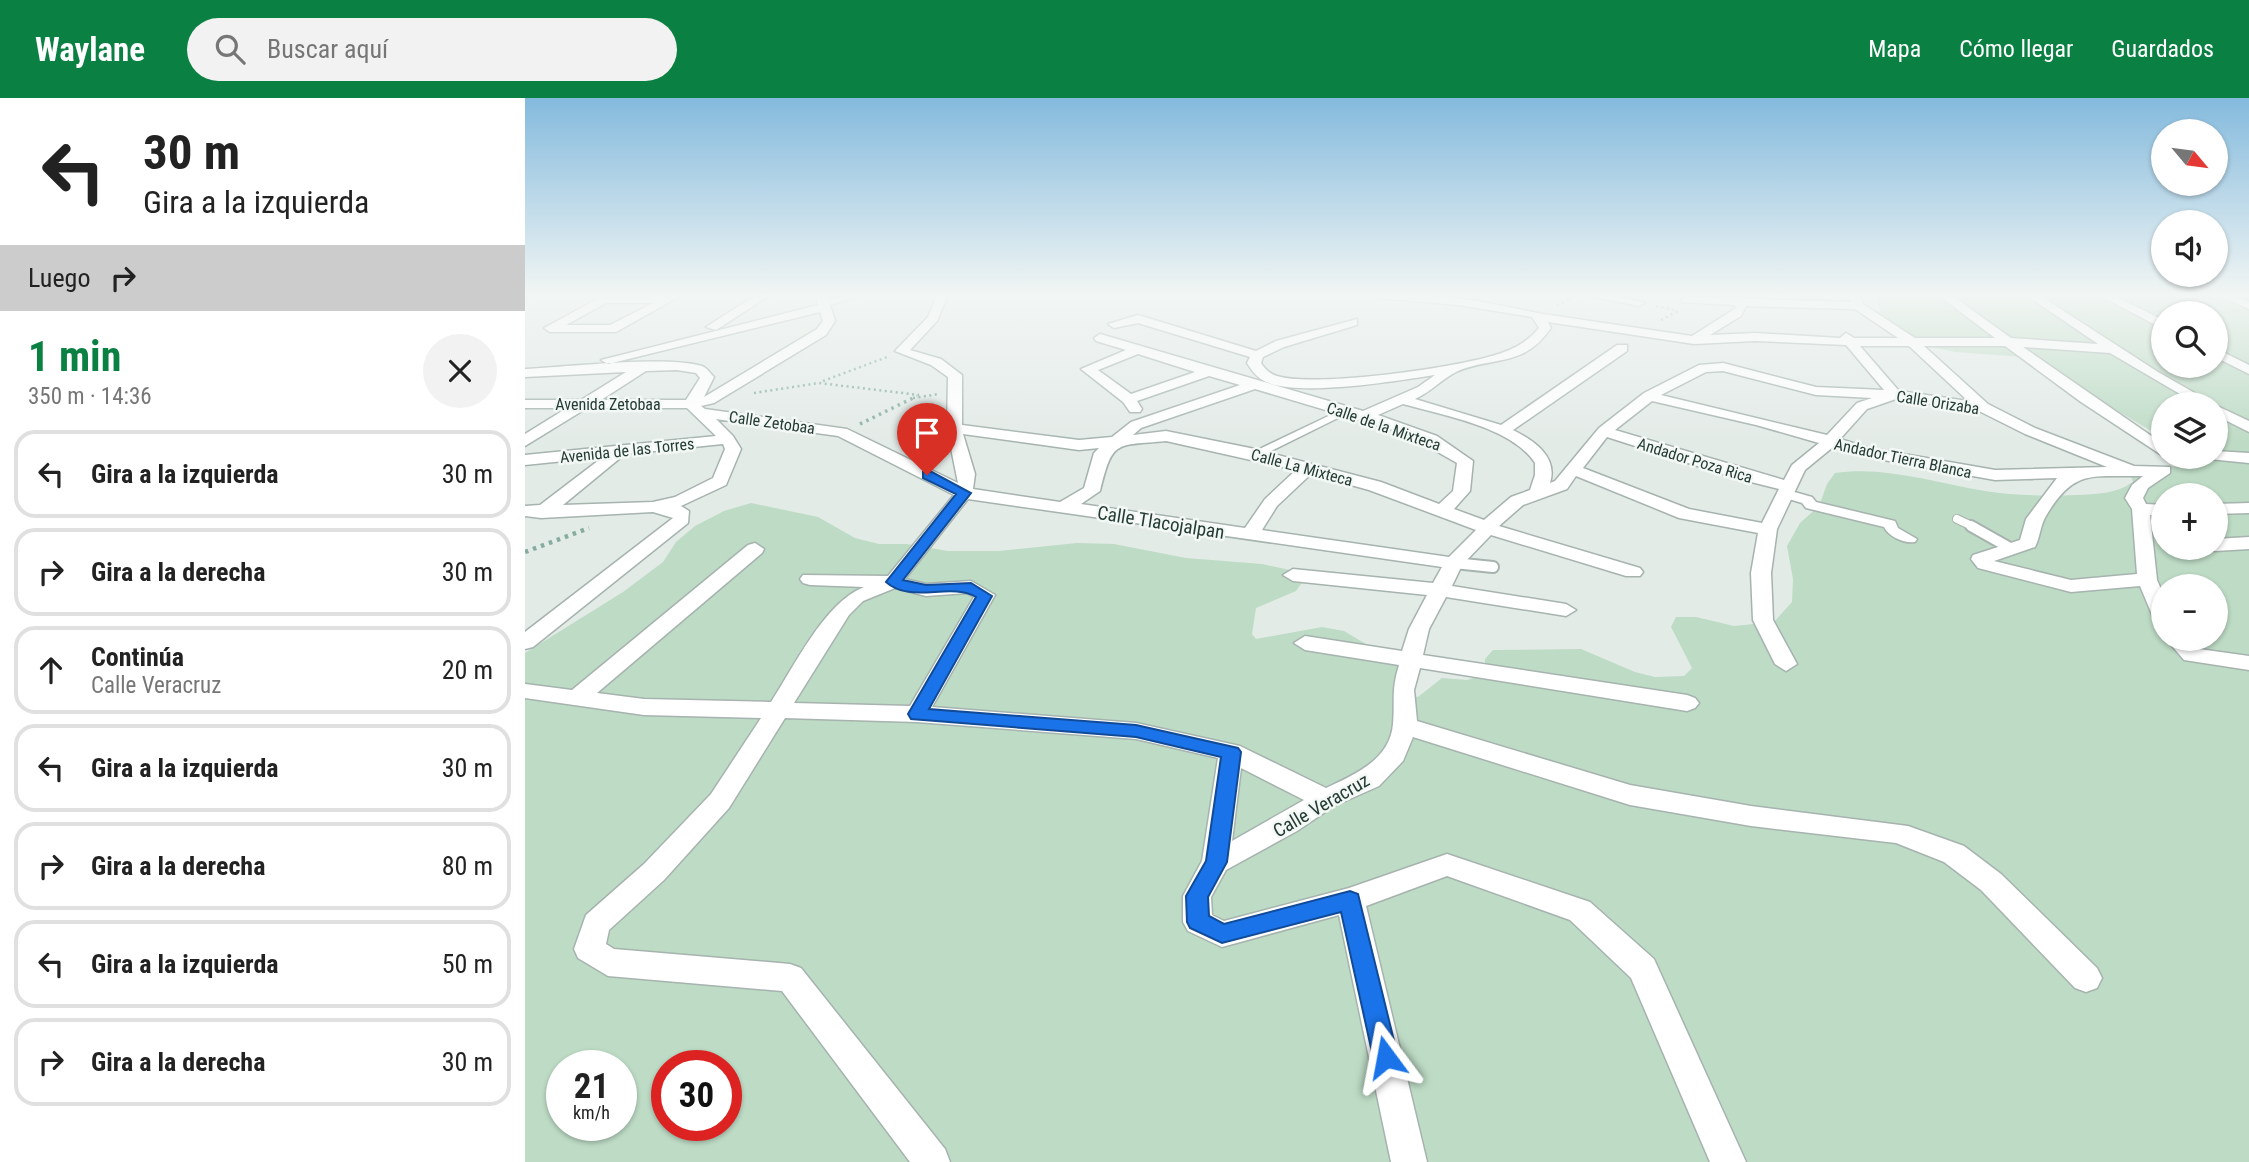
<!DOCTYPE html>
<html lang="es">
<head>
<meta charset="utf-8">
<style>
  body { margin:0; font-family:"Roboto Condensed",sans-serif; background:#f2f2f2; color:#222; height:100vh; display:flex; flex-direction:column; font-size:26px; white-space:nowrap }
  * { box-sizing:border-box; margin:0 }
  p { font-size:23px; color:#767676 }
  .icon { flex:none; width:38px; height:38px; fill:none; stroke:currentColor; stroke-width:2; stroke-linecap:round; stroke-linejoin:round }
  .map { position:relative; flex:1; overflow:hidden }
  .side { display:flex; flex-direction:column; background:#fff; width:525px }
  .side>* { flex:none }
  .guide { background:#fff; color:#222; overflow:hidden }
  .needle { width:46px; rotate:119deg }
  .tools { position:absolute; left:1626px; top:21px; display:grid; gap:14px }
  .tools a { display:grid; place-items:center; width:77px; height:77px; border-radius:50%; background:#fff; box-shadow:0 2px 5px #0004; font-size:35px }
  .speed { position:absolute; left:21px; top:952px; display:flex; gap:14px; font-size:35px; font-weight:700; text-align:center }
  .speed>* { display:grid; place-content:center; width:91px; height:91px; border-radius:50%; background:#fff; box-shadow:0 2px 5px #0004; line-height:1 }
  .speed small { font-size:18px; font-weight:400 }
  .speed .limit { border:10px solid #d22; background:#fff; color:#111 }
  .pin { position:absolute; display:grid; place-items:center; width:60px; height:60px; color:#fff; margin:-72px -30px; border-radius:50% 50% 50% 0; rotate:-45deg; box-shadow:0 0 7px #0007 }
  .pin .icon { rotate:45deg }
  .me { position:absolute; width:77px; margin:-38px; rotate:347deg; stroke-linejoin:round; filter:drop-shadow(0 0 5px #0008) }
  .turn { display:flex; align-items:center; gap:24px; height:147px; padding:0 28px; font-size:32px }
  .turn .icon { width:91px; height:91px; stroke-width:2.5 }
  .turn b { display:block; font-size:49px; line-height:60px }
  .then { display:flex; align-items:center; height:66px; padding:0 28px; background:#0003; gap:14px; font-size:26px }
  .round { display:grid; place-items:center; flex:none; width:74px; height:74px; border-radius:37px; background:#f2f2f2 }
  .head { display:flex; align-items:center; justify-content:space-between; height:119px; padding:0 28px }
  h1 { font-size:42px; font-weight:700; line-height:52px; color:#0b8043 }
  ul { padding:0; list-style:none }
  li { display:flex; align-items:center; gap:21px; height:88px; margin:0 14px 10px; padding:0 14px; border:4px solid #e0e0e0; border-radius:21px }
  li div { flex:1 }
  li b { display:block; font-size:26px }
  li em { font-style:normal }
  header { display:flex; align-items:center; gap:42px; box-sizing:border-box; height:98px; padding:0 35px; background:#0b8043; color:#fff }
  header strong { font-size:33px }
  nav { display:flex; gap:38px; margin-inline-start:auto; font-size:24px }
  .search { width:490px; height:63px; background:#f2f2f2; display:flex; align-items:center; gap:18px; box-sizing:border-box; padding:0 24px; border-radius:38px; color:#767676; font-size:26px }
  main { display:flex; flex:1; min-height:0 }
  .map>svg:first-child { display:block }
  .green { fill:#bddbc5; fill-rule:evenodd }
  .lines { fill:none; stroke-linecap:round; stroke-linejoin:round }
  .service-far1-casing { stroke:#a6b3ae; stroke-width:10 }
  .service-casing { stroke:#a6b3ae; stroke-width:14 }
  .pedestrian-casing { stroke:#a6b3ae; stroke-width:3 }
  .minor-casing { stroke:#a6b3ae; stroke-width:3 }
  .path-far2 { stroke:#86aca0; stroke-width:2.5; stroke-dasharray:2 3.5; stroke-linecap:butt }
  .path-far1 { stroke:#86aca0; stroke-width:3.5; stroke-dasharray:2.5 4.5; stroke-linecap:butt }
  .path { stroke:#86aca0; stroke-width:4.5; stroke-dasharray:3.5 5; stroke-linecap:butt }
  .service-far1 { stroke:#fff; stroke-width:8 }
  .service { stroke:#fff; stroke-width:10 }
  .pedestrian { fill:#fff; fill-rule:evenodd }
  .minor { fill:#fff; fill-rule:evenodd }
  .route { fill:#1a73e8; stroke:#114b97; stroke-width:2 }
  .labels { text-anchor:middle; stroke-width:5; stroke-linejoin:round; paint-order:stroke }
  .far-street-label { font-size:16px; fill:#243b35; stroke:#f3f8f5 }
  .street-label { font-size:19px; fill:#243b35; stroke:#f3f8f5 }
</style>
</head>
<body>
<header>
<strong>Waylane</strong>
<div class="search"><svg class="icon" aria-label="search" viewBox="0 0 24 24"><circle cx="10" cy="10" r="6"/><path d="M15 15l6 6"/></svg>Buscar aquí</div>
<nav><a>Mapa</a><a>Cómo llegar</a><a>Guardados</a></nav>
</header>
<main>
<section class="side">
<div class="guide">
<div class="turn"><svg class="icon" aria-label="left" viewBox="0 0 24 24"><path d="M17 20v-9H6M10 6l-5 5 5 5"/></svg><div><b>30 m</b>Gira a la izquierda</div></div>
<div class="then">Luego<svg class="icon" aria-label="right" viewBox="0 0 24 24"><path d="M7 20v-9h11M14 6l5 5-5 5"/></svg></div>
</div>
<div class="head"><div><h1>1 min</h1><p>350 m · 14:36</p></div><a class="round"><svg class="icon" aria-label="close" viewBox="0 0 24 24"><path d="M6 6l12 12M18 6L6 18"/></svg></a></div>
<ul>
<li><svg class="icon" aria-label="left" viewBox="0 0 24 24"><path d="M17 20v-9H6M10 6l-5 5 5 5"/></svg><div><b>Gira a la izquierda</b></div><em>30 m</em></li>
<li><svg class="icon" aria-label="right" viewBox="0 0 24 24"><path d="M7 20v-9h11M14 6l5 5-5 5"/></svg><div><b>Gira a la derecha</b></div><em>30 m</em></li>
<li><svg class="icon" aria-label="ahead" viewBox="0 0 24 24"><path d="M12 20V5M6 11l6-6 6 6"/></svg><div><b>Continúa</b><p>Calle Veracruz</p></div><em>20 m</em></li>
<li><svg class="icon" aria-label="left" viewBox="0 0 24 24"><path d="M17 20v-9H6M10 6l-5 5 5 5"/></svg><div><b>Gira a la izquierda</b></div><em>30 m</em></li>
<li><svg class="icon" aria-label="right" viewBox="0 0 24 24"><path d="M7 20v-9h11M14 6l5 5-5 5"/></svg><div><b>Gira a la derecha</b></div><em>80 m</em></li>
<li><svg class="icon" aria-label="left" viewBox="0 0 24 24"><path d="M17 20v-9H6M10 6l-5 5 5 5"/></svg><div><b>Gira a la izquierda</b></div><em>50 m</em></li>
<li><svg class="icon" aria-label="right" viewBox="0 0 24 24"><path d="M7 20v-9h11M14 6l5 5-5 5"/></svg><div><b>Gira a la derecha</b></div><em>30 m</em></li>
</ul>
</section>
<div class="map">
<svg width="1724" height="1064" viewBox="0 0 1724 1064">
  <rect width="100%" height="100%" fill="#e3ebe7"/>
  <!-- green -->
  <path class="green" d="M1350,197h374v867h-1724v-509l98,-61 40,-30 13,-20 19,-16 29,-15 27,-8 67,14 37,21 24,6h28l41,7h51l78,-8 37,1 72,14 76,6 28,6 14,10 -8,11 -40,17 -4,26 4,5 66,-12 22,4 59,35 -1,27 16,4 24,-19 25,2 18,-6v-15l8,-9 88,-1 54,23 20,5 29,-1 8,-8 -21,-41 5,-10h20l38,9 40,-4 18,-20 1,-23 -6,-33 13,-23 19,-17 8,-22 8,-11c51,-7 100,10 150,18 30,5 61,5 92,4 20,-1 39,-1 56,-13l-4,-11 2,-6 65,2 -3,-10h22v-53h-52v34l-87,-52 -37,-28 -84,-6 -37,-8 -28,-21 -9,-10zM1638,215h52v53h-52zM1638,397h52v53h-52zM1638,488h52v53h-52zM37,968h59v59h-59zM142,968h59v59h-59z"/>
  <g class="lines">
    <defs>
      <polyline id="service-far1" points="1432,421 1449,429"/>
      <g id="service">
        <polyline points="1446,428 1485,450"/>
        <polyline points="929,465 968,469"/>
      </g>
      <g id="pedestrian">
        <polygon points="816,312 825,314 734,359 730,360 724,356"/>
        <path d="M1259,391l28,8 4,5 79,19 3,7 19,11 -2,3c-11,2 -27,-6 -31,-15l-78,-19 -4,-5 -23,-7v-6z"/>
      </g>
      <g id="minor">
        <polygon points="0,197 10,197 0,201"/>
        <path d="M80,197h77l-66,37h-66l-6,-4zM81,205h47l-43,22h-44z"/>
        <polygon points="231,197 245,197 191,232 181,229"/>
        <path d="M291,197h10l2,4 34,-4 -32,10 5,16 -9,14 -112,68 -13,3 4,3 142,20 111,54 -11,-55 1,-51 -17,-12 -36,-14 33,-34 9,-22h11l-11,26 -27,29 31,9 21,16v50l117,15 33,-3 19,-15 109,-37 -31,-9 -72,25 5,8 -2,3h-10l-7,-10 -42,-33 45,-19 -30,-9 -2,-3 6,-4 263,77 55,-24 17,-12c-39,6 -134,22 -169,7 -9,-4 -14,-11 -19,-19l3,-6 -112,-34 -24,5 -6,-4 30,-9 118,36 20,-10 81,-22v6l-73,22 -21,10 -2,6c4,6 9,11 16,13 36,12 190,-9 227,-24 14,-5 26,-13 35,-24l-7,-11 -74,-12 -79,-7 -5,-3h51l53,6 65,13 149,22 44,-28 -1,-3 -52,-3 -2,-2 6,-3 164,5 -2,-7h10l4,9 52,34h80l-57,-43h13l60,43 87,6 -72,-49h13l119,77 56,32h-17l-87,-51 -87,-6 140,97v12l-82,-54 -76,-56h-81l64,58 47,24 99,38 36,1v6l-22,15 -5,10 3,6 17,1v10h-13l7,65 6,14v29l-10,-6 -13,-31 -69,6 -93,-24 -7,-9 2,-4 47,-15 6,-21 31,-41 -62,2 -128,-23 -34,-10 -28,23 -28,59 -6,44 2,47 24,44 -11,7 -11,-7 -22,-44 -2,-47 7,-40 -79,-15 -103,-42 -9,13 -44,16 -24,21 141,42 3,4 -3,4h-14l-135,-41 -29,30 -10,21 114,18 10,6 -10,6 -120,-19 -17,32 -6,26 264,40 8,3 4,5 -4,5 -8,3 -267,-43 -6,22 3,31 213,64 121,21 157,20 56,20 37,28 96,94 5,10 -5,10 -11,4 -11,-4 -94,-98 -37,-28 -48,-19 -145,-17 -121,-21 -217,-68 -10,24 -24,25 -45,20 -37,25 -71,39 -15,27 1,18 12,6 125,-33 98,-34 143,48 64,57 92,203h-36l-79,-184 -61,-58 -123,-44 -81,30 61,256h-36l-52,-247 -117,32 -34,-16 -5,-9v-26l19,-35 16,-103 -82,-19 -219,-17 -132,-4 -56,90 -65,72 -55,50 -3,14 8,5 176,15 11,4 144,181 5,13h-40l-128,-171 -174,-15 -30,-18 -4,-9 12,-34 58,-51 67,-70 50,-76 -117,-3 -119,-17v-14l47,6 176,-145 7,-2 9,6 -2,4 -165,140 47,6 127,3c23,-35 53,-99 93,-115l-54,-2 -7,-2 -3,-4 3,-4 85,1 66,-81 -116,-59 -122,-17 17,17 8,13 -15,36 -45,21 8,5 -1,12 -155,124 -8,2v-17l148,-114 -20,-6 -112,6 -16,-2v-10l15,-1 63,-48 -78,8v-10l191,-19 -29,-28h-100l-62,38v-12l42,-26h-42v-8h56l45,-28 -101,5v-8c41,-2 142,-14 177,-3 5,2 8,7 12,11l-10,20 113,-68 6,-8 -3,-9 -212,52 -7,-4 217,-55zM1221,208l109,3 43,29h-44l-8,-5 -6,5 -85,-5 -45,2 31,-19zM1023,224l146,22 61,-3 91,4 38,45 -68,-3 -93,-24 -24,2 -55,28 -45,35 -44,53 -5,2c8,-26 -15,-42 -37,-53l114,-79v-6h-10l-116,80 -86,-26c16,-7 28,-21 43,-28 37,-15 65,-3 93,-43zM1335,248h49l59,55 -69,-10zM613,256l57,18 -64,22 -33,-24zM152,272l19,3 4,5 -14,22h-85l45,-29zM1198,273l93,24 56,3 -15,5 -30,32 -166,-40 45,-23zM730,291l151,45 51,29 -4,28 -14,13 -58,-22 -126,-33 -89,-18 -33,4 8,-7zM1371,301l83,12 46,23 82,33 -112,3 -126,-22 -29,-9 27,-30zM1127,303l104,24 63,18 -27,22 -8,15 -169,-50zM878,306c39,11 109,23 132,59v12l-5,15 -19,7 -27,23 -30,-11 16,-18 3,-30 -36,-25 -59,-21zM438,336l116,16 20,-2 -5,5 -10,35 -24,14 -87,-13 2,-15zM1082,339l128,41 44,11 -17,34 -73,-14 -106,-41zM641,343l130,29 -31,29 -20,29 -164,-24 19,-13c13,-52 15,-45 66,-50zM198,346l2,5 -12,29 -38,19 -22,5 -90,3 62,-51zM786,376l58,16 107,40 -27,27 -187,-27 15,-24zM1618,378l-11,9 -7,13 7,11 5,65 -66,6 -77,-19 41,-14c5,-9 5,-21 11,-31 28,-48 46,-39 97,-40zM443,401l474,68 -9,16 -140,-14 -10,6 10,6 134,14 -18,34 -7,22 -97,-15 -11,7 11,7 94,15c-8,26 -4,34 -6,59 -3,36 -39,51 -67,64l-86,-42 -104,-23 -204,-16 63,-112 -24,-14 -45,3 -21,-5zM370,490l31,8 41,-3 7,4 -64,109 -116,-3 55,-88 14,-14zM716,670l63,32 -72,41z"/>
        <polygon points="1061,197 1086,197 1120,205 1114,208"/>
        <polygon points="1574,197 1588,197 1638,222 1638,231"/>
        <polygon points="1693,197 1708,197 1724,204 1724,211"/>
        <polygon points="1690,250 1724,267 1724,276 1690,259"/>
        <polygon points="1690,307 1724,323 1724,334 1690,317"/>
        <polygon points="1690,353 1724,355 1724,365 1684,361 1683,359 1690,359"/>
        <polygon points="1724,405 1724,415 1690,416 1690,406"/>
        <polygon points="1724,439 1724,451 1690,453 1683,450 1690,450 1690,441"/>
        <polygon points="1641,541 1664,541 1674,551 1724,558 1724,572 1659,562"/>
      </g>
    </defs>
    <!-- service-far1 casing -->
    <use href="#service-far1" class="service-far1-casing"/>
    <!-- service casing -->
    <use href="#service" class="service-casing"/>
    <!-- pedestrian casing -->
    <use href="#pedestrian" class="pedestrian-casing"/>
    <!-- minor casing -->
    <use href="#minor" class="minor-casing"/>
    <!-- path-far2 -->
    <g class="path-far2">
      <polyline points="1032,207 1053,197"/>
      <polyline points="1131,208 1150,212"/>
      <polyline points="1136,222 1153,213"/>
      <polyline points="298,283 362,259"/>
      <polyline points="229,295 294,285 394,297"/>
      <polyline points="388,300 414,296"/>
    </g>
    <!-- path-far1 -->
    <polyline class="path-far1" points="335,326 392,298"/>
    <!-- path -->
    <polyline class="path" points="0,454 64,430"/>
    <!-- service-far1 -->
    <use href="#service-far1" class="service-far1"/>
    <!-- service -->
    <use href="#service" class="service"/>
    <!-- pedestrian -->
    <use href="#pedestrian" class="pedestrian"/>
    <!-- minor -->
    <use href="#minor" class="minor"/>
  </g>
  <!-- sky -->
  <linearGradient id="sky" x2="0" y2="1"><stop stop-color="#84badd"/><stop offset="0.57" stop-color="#f2f6f4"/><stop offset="1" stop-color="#f2f6f4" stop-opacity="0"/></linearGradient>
  <rect width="1724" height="346" fill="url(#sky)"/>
  <!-- route -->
  <path class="route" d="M398,374h9l39,21 -68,87 23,5 45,-2 21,13 -63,113 207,16 102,23 3,4 -14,110 -19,35 1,19 15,8 126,-33 8,3 40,163 -3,9 -9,4 -9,-4 -4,-9 -32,-145 -119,31 -32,-15 -3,-6 -1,-26 20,-35 15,-104 -85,-20 -225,-18 -3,-5 68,-117c-25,-15 -66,7 -90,-15l70,-88 -33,-16z"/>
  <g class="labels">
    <!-- far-street labels -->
    <g class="far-street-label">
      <text transform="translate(1413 304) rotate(9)" y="6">Calle Orizaba</text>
      <text x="83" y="312">Avenida Zetobaa</text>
      <text transform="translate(247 324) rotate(8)" y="6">Calle Zetobaa</text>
      <text transform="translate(859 328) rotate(19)" y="6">Calle de la Mixteca</text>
      <text transform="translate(102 352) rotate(-6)" y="6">Avenida de las Torres</text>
      <text transform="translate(1378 360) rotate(12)" y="6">Andador Tierra Blanca</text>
      <text transform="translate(1170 362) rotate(17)" y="6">Andador Poza Rica</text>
      <text transform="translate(777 369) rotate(15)" y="6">Calle La Mixteca</text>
    </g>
    <!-- street labels -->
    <g class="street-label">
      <text transform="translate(636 424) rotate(9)" y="7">Calle Tlacojalpan</text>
      <text transform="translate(796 707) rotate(-30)" y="7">Calle Veracruz</text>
    </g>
  </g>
</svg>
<div class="tools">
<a><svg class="needle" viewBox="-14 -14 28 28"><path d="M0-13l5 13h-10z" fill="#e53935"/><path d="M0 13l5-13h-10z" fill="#767676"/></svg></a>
<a><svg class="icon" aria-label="sound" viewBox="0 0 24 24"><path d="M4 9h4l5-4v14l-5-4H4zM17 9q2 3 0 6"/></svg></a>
<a><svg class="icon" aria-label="search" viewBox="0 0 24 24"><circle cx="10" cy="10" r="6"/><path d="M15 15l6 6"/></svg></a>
<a><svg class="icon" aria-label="layers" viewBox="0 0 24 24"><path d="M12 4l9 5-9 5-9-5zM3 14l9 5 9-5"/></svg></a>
<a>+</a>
<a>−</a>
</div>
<div class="speed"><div>21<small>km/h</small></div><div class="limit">30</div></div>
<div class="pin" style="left:402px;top:377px;background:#d93025"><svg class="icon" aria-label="arrive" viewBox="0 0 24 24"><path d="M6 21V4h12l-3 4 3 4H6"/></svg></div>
<svg class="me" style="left:861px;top:959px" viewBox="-20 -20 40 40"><path d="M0-17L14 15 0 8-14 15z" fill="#1a73e8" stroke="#fff" stroke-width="4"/></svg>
</div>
</main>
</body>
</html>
